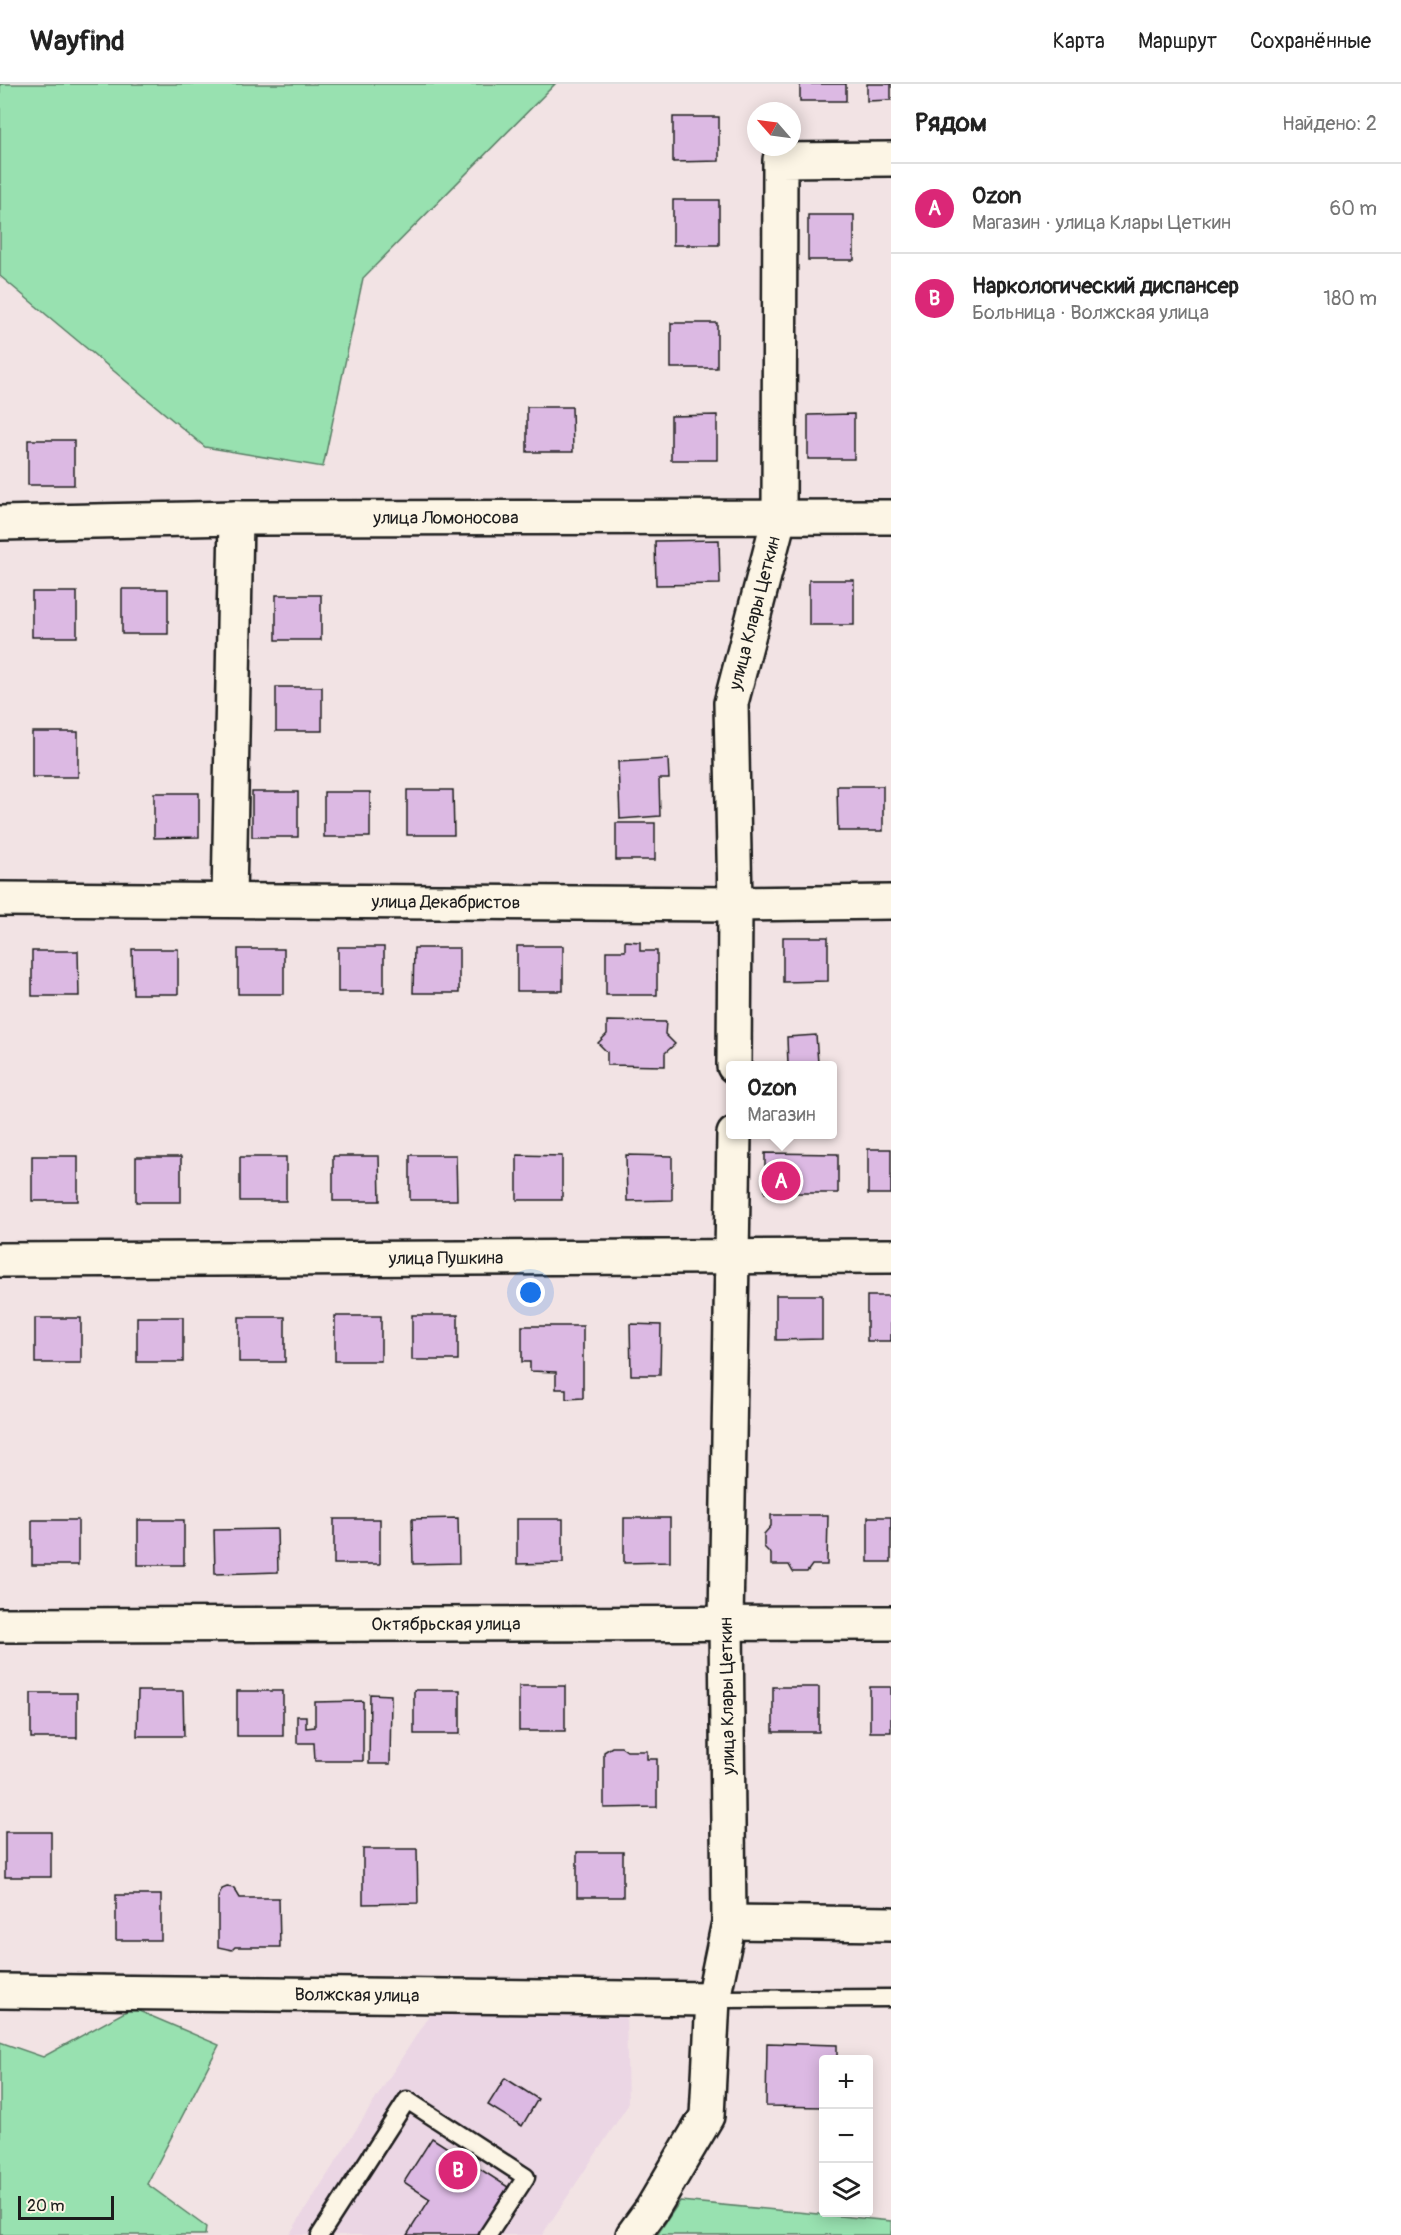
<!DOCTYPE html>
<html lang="ru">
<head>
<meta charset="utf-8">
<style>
	body { margin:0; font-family:Pangolin,sans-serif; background:#f2f2f2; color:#222 }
	.controls { position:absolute; right:18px; bottom:18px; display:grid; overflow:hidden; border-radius:6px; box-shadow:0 3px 15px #0003 }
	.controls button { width:54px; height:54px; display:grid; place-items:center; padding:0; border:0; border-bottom:2px solid #e0e0e0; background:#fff; color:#222; font:30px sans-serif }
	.compass { position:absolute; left:747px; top:18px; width:54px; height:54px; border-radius:50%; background:#fff; box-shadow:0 3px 15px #0003; rotate:298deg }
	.scale { position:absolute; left:18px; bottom:15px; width:96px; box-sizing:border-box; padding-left:6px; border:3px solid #1c1c1c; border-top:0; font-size:16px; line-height:21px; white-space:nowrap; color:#1c1c1c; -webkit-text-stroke:4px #fcf5e5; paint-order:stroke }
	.you { position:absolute; left:531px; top:1209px; width:21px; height:21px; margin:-15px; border:4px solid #fff; border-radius:50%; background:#1a73e8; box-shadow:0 0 0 9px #1a73e833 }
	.badge { display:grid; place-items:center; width:39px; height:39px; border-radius:50%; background:#db2777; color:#fff; font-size:20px; font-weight:700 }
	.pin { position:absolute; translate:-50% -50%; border:3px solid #fff; box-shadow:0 2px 6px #0006 }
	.popup { position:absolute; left:726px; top:977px; width:111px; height:78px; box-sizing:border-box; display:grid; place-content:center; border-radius:6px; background:#fff; filter:drop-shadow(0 2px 4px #0005); font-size:20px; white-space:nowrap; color:#767676 }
	.popup b { font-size:22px; color:#222 }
	.popup::after { content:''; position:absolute; left:50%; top:100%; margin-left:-12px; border:12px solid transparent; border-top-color:#fff }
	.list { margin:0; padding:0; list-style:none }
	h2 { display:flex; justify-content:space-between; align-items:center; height:78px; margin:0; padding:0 24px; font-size:26px }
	h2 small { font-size:20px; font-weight:400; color:#767676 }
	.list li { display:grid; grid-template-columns:39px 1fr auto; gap:18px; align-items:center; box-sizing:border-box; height:90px; padding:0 24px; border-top:2px solid #e0e0e0 }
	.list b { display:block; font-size:22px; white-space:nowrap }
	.list p { margin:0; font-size:20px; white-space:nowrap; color:#767676 }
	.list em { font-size:20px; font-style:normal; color:#767676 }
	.icon { flex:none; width:33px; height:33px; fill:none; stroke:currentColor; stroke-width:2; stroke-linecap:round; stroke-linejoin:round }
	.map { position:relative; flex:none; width:891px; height:2151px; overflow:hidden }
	header { display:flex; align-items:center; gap:36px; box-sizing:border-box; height:84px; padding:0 30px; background:#fff; border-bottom:2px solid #e0e0e0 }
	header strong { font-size:28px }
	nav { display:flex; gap:33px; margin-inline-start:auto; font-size:21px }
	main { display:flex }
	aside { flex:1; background:#fff }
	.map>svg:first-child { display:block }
	.built { fill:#ebd6e4 }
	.green { fill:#98e1b0; stroke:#5a7e66; stroke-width:1.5 }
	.building { fill:#dcb9e3; stroke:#1c1c1c; stroke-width:1.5 }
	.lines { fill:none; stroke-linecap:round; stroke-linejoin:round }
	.service-casing { stroke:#1c1c1c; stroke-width:21 }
	.minor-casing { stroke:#1c1c1c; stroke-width:38 }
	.service { stroke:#fcf5e5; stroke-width:16 }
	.minor { stroke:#fcf5e5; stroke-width:33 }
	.labels { text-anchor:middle; stroke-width:4.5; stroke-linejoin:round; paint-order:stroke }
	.street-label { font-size:18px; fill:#1c1c1c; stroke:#fcf5e5 }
</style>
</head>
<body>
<header>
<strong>Wayfind</strong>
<nav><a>Карта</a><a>Маршрут</a><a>Сохранённые</a></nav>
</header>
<main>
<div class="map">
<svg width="891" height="2151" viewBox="0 0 891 2151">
	<rect width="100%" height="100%" fill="#f2e3e4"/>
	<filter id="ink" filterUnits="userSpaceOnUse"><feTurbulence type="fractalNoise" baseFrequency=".0167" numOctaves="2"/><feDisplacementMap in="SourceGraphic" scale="12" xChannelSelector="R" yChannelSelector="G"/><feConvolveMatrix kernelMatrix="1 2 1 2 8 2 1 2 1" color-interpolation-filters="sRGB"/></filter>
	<g filter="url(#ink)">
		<polygon class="built" points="431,1928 626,1928 628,2021 542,2151 289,2151"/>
		<g class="green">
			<polygon points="0,0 555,0 363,194 323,383 205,363 0,192"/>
			<polygon points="132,1924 219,1961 147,2100 206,2143 205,2151 0,2151 0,1958 43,1973"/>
			<polygon points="680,2117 891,2137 891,2151 657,2151"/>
		</g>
		<g class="building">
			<rect x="800" y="0" width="46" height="17"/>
			<polygon points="867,0 891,0 891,16 867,17"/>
			<polygon points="673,33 719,33 719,77 673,78"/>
			<rect x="673" y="116" width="46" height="45"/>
			<rect x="808" y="131" width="46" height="45"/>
			<rect x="671" y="239" width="46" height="45"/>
			<polygon points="527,323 572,323 573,368 527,368"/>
			<polygon points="854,330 854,375 808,375 808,331"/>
			<polygon points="717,331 717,376 671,376 671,332"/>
			<rect x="28" y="356" width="46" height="45"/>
			<polygon points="719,456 720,500 656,501 655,457"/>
			<rect x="809" y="496" width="45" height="45"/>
			<rect x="122" y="505" width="46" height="45"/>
			<rect x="32" y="508" width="45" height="45"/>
			<rect x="276" y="511" width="45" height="45"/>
			<rect x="276" y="603" width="46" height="44"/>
			<rect x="32" y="648" width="46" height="45"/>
			<polygon points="668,675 669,695 659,695 660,732 620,735 618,678"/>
			<polygon points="837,702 883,702 883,747 838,747"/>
			<polygon points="407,706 453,706 454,751 407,751"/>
			<rect x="252" y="708" width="46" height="45"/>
			<rect x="324" y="708" width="46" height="45"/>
			<polygon points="154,709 199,709 199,753 154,754"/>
			<rect x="616" y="739" width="39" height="37"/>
			<polygon points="783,853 828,853 828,897 783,898"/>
			<polygon points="625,857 640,858 640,867 657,867 657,911 606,911 606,867 625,867"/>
			<rect x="517" y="862" width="46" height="45"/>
			<rect x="338" y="863" width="46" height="45"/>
			<polygon points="414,864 459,864 459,909 413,909"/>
			<polygon points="132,865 178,865 178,910 133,910"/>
			<rect x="238" y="865" width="46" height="45"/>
			<polygon points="32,867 78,867 79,912 32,912"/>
			<polygon points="607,937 666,938 665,950 675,960 665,969 665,982 607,981 607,968 598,959 607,950"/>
			<polygon points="816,951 818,979 788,981 787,953"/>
			<rect x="868" y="1065" width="23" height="45"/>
			<polygon points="765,1069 838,1070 838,1109 765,1109"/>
			<polygon points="410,1071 456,1071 457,1116 410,1116"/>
			<polygon points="517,1071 562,1072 562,1116 517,1116"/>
			<polygon points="626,1071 672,1072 672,1116 627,1117"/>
			<rect x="32" y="1072" width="46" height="45"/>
			<polygon points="333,1072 379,1072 380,1117 333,1117"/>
			<rect x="136" y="1073" width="45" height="45"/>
			<rect x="240" y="1073" width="46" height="44"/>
			<polygon points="776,1211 822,1211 822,1255 776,1256"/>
			<rect x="867" y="1212" width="24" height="45"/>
			<rect x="412" y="1231" width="46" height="45"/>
			<rect x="335" y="1232" width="46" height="45"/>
			<rect x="137" y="1233" width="46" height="45"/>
			<rect x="239" y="1233" width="46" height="45"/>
			<rect x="35" y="1234" width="46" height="45"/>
			<polygon points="630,1240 661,1241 660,1291 631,1291"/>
			<polygon points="522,1242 583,1242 583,1314 566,1315 566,1305 556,1305 556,1288 530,1287 530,1278 522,1278"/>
			<polygon points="771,1431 828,1431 827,1481 812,1481 807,1488 793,1488 789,1481 771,1481 771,1470 764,1463 764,1450 771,1442"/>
			<rect x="868" y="1433" width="23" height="45"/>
			<polygon points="458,1434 459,1479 413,1480 412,1435"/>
			<polygon points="624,1434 670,1434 670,1478 624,1479"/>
			<rect x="334" y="1435" width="46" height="45"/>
			<polygon points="517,1435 563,1435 563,1479 517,1480"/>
			<rect x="32" y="1436" width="46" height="45"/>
			<rect x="138" y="1436" width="46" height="45"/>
			<polygon points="277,1445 278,1488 215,1490 214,1446"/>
			<rect x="519" y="1602" width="46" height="45"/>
			<rect x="773" y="1603" width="46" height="45"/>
			<rect x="870" y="1603" width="21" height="45"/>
			<rect x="414" y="1606" width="46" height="44"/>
			<polygon points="138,1607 183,1607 184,1652 137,1652"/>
			<rect x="237" y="1607" width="46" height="45"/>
			<rect x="31" y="1609" width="46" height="45"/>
			<polygon points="370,1610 391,1611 390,1680 369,1680"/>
			<polygon points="363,1617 363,1677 315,1677 314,1659 297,1659 297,1632 306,1632 306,1644 315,1643 315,1618"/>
			<polygon points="612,1663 621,1663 627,1667 647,1667 647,1675 657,1675 657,1723 604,1724 604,1668"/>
			<rect x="5" y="1748" width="46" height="45"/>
			<polygon points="363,1765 417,1765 418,1819 363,1820"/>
			<rect x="577" y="1768" width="46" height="45"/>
			<polygon points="227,1803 234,1804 240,1814 279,1814 280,1863 235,1863 232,1866 218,1863 218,1814 222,1805"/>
			<rect x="116" y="1811" width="45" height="45"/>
			<polygon points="767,1959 837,1961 837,1976 824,1976 824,2023 766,2022"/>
			<polygon points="505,1994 538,2015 522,2042 488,2021"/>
			<polygon points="432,2054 508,2103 478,2151 407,2151 430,2115 404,2098"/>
		</g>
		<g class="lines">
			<defs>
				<g id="service">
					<polyline points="713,1915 891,1914"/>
					<polyline points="320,2151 407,2016 526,2093 488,2151"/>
				</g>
				<g id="minor">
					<path id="s1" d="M0,439L236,434L891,433"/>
					<path id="s2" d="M0,815L735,820L891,818"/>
					<polyline points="229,816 236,434"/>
					<path id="s3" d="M734,982L735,820L731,619L779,434L780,76L891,75"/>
					<path id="s4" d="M0,1176L891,1172"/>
					<path id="s5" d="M0,1541L891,1539"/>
					<polyline points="729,1838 891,1840"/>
					<path id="s6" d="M0,1907L713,1915"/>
					<polyline points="633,2151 652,2125 707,2032 713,1915 729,1838 726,1538 734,1050"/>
				</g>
			</defs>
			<use href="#service" class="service-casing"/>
			<use href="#minor" class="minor-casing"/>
			<use href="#service" class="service"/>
			<use href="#minor" class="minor"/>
		</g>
	</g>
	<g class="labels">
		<g class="street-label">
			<text dy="6" stroke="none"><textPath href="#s1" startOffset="446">улица Ломоносова</textPath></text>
			<text dy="6" stroke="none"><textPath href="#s3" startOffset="456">улица Клары Цеткин</textPath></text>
			<text dy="6" stroke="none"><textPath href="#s2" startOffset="446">улица Декабристов</textPath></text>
			<text dy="6" stroke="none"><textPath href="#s4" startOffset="446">улица Пушкина</textPath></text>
			<text dy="6" stroke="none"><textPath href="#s5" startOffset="446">Октябрьская улица</textPath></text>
			<text transform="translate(727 1612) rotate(-91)" y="6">улица Клары Цеткин</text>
			<text dy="6" stroke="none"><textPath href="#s6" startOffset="357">Волжская улица</textPath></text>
		</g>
	</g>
</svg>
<div class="controls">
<button>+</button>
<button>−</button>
<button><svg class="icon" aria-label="layers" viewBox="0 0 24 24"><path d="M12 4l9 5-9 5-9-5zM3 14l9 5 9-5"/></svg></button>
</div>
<svg class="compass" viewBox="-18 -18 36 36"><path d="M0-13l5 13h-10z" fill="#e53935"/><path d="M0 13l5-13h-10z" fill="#767676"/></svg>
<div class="scale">20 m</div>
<div class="you"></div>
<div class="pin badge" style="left:781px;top:1097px">A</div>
<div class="popup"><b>Ozon</b>Магазин</div>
<div class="pin badge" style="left:458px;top:2086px">B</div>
</div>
<aside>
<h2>Рядом<small>Найдено: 2</small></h2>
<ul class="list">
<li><span class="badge">A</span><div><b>Ozon</b><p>Магазин · улица Клары Цеткин</p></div><em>60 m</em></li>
<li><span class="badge">B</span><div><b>Наркологический диспансер</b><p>Больница · Волжская улица</p></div><em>180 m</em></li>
</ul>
</aside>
</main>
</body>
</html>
